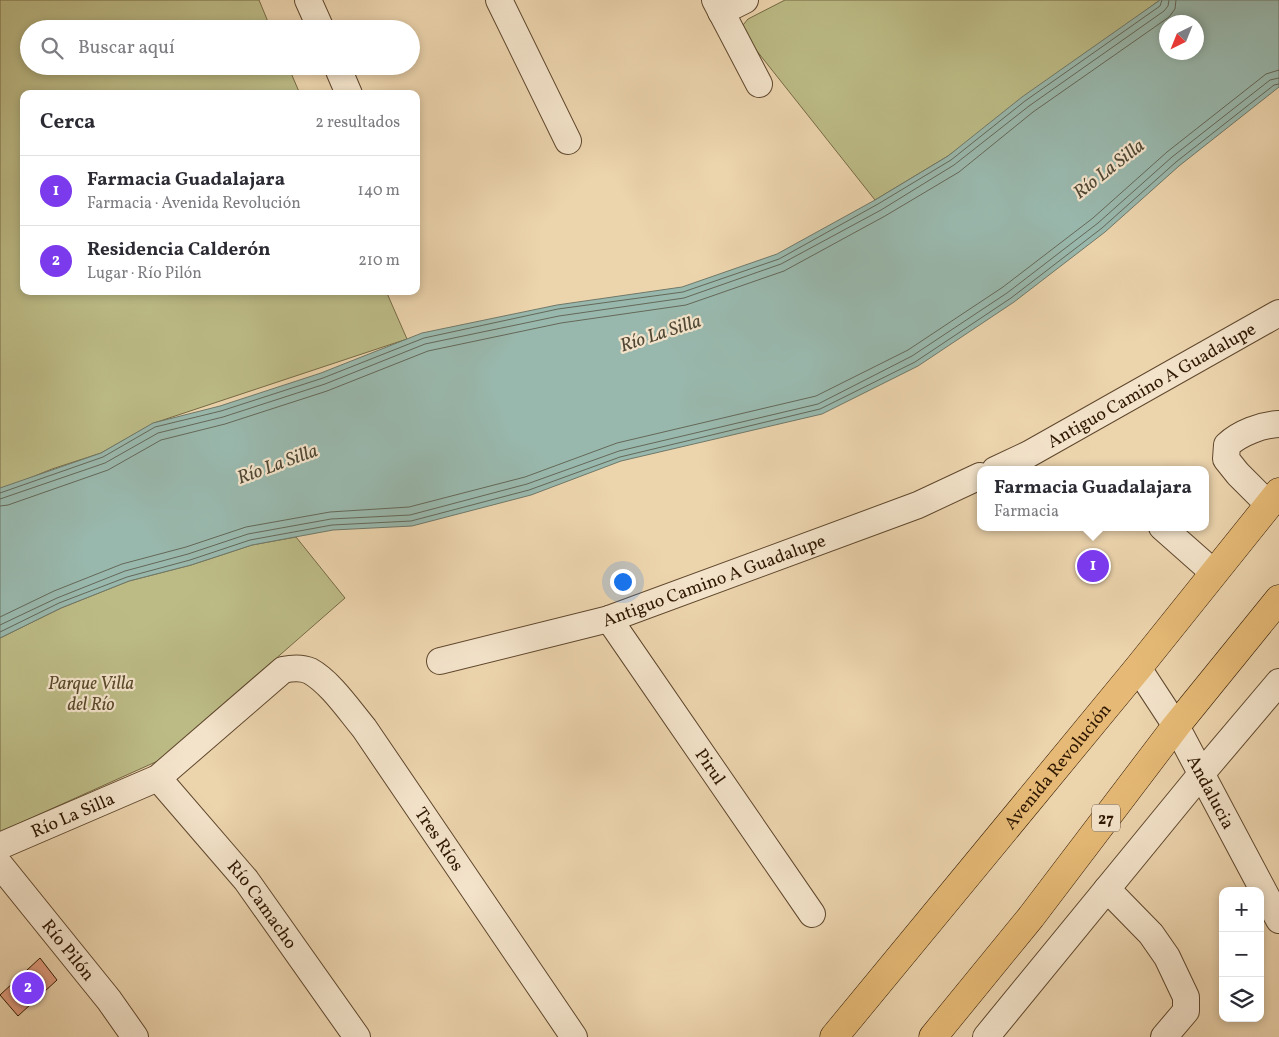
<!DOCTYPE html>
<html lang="es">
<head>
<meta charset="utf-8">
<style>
	body { margin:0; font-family:Vollkorn,serif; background:#f7f7f7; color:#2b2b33 }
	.controls { position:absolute; right:15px; bottom:15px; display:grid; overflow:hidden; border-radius:10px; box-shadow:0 2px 8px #0003 }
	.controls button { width:45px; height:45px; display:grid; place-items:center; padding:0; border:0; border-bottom:1px solid #e1e1e2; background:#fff; color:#2b2b33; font:25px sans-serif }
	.compass { position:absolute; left:1159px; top:15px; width:45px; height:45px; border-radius:50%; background:#fff; box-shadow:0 2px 8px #0003; rotate:223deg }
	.you { position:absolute; left:622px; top:581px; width:18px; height:18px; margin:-12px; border:4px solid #fff; border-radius:50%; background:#1a73e8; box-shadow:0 0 0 8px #1a73e833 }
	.badge { display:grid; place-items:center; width:32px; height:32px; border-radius:50%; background:#7c3aed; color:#fff; font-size:16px; font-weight:700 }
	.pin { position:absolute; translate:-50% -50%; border:2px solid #fff; box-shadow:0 1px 5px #0006 }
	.popup { position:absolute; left:977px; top:466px; width:232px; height:65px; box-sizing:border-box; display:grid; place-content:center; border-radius:10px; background:#fff; filter:drop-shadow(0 1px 4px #0005); font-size:16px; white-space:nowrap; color:#7c7c81 }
	.popup b { font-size:19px; color:#2b2b33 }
	.popup::after { content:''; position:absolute; left:50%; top:100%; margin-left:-10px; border:10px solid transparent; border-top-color:#fff }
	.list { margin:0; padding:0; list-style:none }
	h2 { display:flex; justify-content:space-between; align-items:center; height:65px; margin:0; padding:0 20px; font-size:21px }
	h2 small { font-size:16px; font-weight:400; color:#7c7c81 }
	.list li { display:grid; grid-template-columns:32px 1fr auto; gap:15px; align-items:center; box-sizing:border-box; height:70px; padding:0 20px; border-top:1px solid #e1e1e2 }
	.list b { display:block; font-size:19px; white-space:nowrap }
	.list p { margin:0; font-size:16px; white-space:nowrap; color:#7c7c81 }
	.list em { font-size:16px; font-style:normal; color:#7c7c81 }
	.icon { flex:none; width:28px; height:28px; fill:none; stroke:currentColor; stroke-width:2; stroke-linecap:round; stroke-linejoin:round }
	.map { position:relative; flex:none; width:1279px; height:1037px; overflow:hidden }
	.search { position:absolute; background:#fff; box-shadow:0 2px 8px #0003; left:20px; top:20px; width:400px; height:55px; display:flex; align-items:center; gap:12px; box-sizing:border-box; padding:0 18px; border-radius:28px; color:#7c7c81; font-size:19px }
	.panel { position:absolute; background:#fff; box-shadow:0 2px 8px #0003; left:20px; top:90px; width:400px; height:205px; border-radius:10px }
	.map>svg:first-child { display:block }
	.green { fill:#bcbb86; stroke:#766a44 }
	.water { fill:#99b8ad; stroke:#6f7869; fill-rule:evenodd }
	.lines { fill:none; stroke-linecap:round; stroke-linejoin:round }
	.shore { stroke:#646858; stroke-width:1 }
	.building { fill:#e19c7e; stroke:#301802 }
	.minor-casing { stroke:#5f472d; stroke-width:28 }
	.major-casing { stroke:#301802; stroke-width:29 }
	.minor { stroke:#f3e3ca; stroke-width:26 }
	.major { stroke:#e6ba76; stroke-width:28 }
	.labels { text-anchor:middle; stroke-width:4.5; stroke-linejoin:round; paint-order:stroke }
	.shield { fill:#f3e3ca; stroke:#6a553e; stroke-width:1 }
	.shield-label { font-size:16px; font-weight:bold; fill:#301802 }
	.street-label { font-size:18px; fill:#301802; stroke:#f3e3ca }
	.park-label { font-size:18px; font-style:italic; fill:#5a492a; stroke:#f3e3ca }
	.water-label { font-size:19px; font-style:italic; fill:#504835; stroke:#f3e3ca }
</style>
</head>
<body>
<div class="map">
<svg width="1279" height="1037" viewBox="0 0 1279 1037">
	<rect width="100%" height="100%" fill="#ecd4ad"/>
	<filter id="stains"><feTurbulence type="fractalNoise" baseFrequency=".004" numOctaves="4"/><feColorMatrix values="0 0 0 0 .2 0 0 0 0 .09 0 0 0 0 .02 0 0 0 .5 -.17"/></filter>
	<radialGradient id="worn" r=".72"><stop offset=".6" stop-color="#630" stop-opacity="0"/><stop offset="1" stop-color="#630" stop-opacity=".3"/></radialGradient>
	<g class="green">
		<polygon points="0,0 259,0 271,29 29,29 29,66 288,66 300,94 24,94 24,291 386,291 407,339 154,423 101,453 52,469 0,490"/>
		<polygon points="785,0 1160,0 948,156 875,200 745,36 743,25 748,19"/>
		<polygon points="296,537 345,598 160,760 0,832 0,638 61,608 129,581 191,565 252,545"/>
	</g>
	<path class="water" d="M1160,0H1279V87L1179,166L1105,232L1014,302L918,366L822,414L621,461L531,495L412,526L333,530L252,545L191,565L129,581L61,608L0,638V488L101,453L153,423L220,406L321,373L422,333L557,305L682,287L777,254L875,200L948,156L1022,97ZM1166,22H1196V52H1166Z"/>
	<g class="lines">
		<g class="shore">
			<polyline points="0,493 103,457 155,427 221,411 323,378 424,338 558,309 683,292 779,259 878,204 951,160 1025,101 1160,6 1162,0"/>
			<polyline points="0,499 105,463 158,433 223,417 325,384 425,344 559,316 684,298 781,264 881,210 954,165 1029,106 1164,11 1168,6 1169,0"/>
			<polyline points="0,506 8,505 108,470 161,440 225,424 327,391 428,351 561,323 686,305 784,271 885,216 959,172 1033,112 1169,17 1175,9 1176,0"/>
			<polyline points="0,617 54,591 122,564 186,547 246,527 330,512 409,507 525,477 617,443 816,396 908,350 1003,287 1093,218 1167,152 1266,74 1279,70"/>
			<polyline points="0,625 57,598 125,571 188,554 248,534 331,519 410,515 527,484 619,451 818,404 912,356 1007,293 1098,223 1172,157 1270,80 1279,78"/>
			<polyline points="0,632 59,603 127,577 190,560 250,540 332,525 411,521 529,490 620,457 820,409 915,362 1011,298 1102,228 1176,162 1274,85 1279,84"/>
		</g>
	</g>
	<polygon class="building" points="40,958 57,980 18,1016 0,995"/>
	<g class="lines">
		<defs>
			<g id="minor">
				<polyline points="308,0 321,29"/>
				<polyline points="499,0 568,141"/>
				<polyline points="715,0 759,84"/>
				<polyline points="721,12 745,0"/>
				<polyline points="337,66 349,94"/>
				<path id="s1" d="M995,470L1029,454L1279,313"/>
				<path d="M1269,505L1238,474L1226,459L1227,445C1240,433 1261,425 1279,424"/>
				<polyline points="1162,527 1214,573"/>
				<path id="s2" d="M609,619L812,914"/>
				<path id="s3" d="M440,661L609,619L918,505L980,476"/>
				<path id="s4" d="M1138,668L1176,726L1279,920"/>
				<path id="s5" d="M158,778L246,880L357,1037"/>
				<path id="s6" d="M0,846L158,778L283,670C292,668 301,667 310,671C330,682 349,710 364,728L574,1037"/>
				<path id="s7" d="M0,865L109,1000L135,1037"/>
				<polyline points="1107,889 1151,934 1167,957 1186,997 1186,1011 1164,1037"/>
				<polyline points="986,1037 1202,773 1279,682"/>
			</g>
			<g id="major">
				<path id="s8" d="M834,1037L1138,668L1279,492"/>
				<polyline points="933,1037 1031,917 1176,726 1279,599"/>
			</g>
		</defs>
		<use href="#minor" class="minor-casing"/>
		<use href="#major" class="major-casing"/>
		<use href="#minor" class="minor"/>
		<use href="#major" class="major"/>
	</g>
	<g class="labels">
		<rect class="shield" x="1092" y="804.5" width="28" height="27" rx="4"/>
		<g class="shield-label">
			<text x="1106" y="824">27</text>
		</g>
		<g class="street-label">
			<text dy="6" stroke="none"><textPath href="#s1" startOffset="178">Antiguo Camino A Guadalupe</textPath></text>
			<text dy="6" stroke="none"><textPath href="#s3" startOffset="286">Antiguo Camino A Guadalupe</textPath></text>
			<text dy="6" stroke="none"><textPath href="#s8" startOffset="351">Avenida Revolución</textPath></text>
			<text dy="6" stroke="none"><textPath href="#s2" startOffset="179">Pirul</textPath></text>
			<text dy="6" stroke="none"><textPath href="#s4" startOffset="144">Andalucia</textPath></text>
			<text dy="6" stroke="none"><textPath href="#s6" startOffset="79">Río La Silla</textPath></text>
			<text dy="6" stroke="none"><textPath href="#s6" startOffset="578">Tres Ríos</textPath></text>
			<text dy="6" stroke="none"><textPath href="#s5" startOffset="164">Río Camacho</textPath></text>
			<text dy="6" stroke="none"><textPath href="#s7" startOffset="109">Río Pilón</textPath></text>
		</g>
		<g class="park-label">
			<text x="91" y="689">Parque Villa<tspan x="91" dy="21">del Río</tspan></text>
		</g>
		<g class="water-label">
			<text transform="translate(1108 168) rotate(-38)" y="7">Río La Silla</text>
			<text transform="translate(660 332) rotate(-18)" y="7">Río La Silla</text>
			<text transform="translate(277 463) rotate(-20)" y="7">Río La Silla</text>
		</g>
	</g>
	<rect width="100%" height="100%" filter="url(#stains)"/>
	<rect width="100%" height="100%" fill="url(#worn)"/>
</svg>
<div class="controls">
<button>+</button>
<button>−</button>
<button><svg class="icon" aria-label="layers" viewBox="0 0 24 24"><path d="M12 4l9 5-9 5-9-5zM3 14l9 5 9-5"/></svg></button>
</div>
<svg class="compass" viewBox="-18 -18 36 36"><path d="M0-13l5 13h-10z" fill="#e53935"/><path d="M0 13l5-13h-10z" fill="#7c7c81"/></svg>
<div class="you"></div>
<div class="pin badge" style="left:1093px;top:566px">1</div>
<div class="popup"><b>Farmacia Guadalajara</b>Farmacia</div>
<div class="pin badge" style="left:28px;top:988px">2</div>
<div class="search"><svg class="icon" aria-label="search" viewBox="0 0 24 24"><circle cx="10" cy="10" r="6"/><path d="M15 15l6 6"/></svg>Buscar aquí</div>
<section class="panel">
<h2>Cerca<small>2 resultados</small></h2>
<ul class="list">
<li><span class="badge">1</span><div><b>Farmacia Guadalajara</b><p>Farmacia · Avenida Revolución</p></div><em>140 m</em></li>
<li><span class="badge">2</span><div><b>Residencia Calderón</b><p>Lugar · Río Pilón</p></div><em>210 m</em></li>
</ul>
</section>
</div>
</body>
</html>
